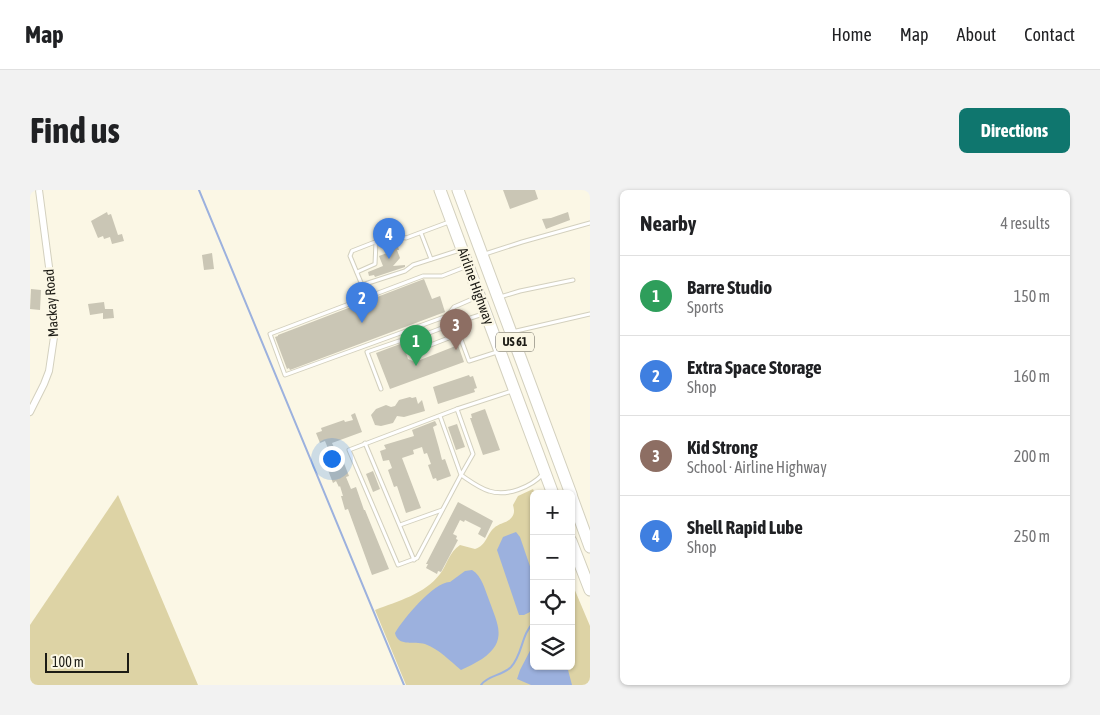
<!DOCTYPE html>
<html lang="en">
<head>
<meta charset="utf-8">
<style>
	body { margin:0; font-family:"Asap Condensed",sans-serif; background:#f2f2f2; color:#202124 }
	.controls { position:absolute; right:15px; bottom:15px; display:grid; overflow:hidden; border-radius:8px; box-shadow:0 1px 4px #0004 }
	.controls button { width:45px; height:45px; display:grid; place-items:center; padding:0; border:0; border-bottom:1px solid #e0e0e0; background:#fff; color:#202124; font:25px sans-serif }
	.scale { position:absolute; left:15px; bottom:12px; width:84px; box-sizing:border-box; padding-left:5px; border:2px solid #1c1b15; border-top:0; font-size:14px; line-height:18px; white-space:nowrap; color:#1c1b15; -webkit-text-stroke:4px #fbf7e5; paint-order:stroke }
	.you { position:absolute; left:301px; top:268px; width:18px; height:18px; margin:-12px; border:4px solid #fff; border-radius:50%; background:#1a73e8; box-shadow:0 0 0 8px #1a73e833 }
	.badge { display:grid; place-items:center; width:32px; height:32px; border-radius:50%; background:#0f766e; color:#fff; font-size:16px; font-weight:700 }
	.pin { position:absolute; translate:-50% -41px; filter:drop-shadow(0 1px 2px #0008) }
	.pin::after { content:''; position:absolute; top:26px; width:18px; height:15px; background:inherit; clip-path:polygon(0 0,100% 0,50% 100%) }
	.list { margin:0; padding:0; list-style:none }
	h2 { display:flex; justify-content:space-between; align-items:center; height:65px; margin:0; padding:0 20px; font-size:21px }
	h2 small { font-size:16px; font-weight:400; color:#757577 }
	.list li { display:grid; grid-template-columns:32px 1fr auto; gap:15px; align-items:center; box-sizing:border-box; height:80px; padding:0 20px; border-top:1px solid #e0e0e0 }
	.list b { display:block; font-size:19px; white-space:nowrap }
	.list p { margin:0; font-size:16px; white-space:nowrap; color:#757577 }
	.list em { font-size:16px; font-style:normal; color:#757577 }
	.icon { flex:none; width:28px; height:28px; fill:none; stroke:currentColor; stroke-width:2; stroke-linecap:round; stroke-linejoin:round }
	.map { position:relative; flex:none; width:560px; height:495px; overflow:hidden; border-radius:8px }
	header { display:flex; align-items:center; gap:30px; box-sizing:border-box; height:70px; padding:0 25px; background:#fff; border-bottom:1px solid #e0e0e0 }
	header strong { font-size:24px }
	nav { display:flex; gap:28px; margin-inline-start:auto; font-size:18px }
	.intro { display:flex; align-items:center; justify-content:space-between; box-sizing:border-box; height:120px; padding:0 30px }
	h1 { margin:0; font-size:35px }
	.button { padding:12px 22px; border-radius:8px; background:#0f766e; color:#fff; font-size:18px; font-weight:700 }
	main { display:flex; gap:30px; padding:0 30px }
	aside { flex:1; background:#fff; border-radius:8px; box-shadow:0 1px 4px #0004 }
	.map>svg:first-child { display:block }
	.green { fill:#ddd3a5 }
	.water { fill:#9cb1de }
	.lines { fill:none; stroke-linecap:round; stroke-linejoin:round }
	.stream { stroke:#9cb1de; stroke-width:2 }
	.building { fill:#cac6b5 }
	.service-casing { stroke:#d3d0be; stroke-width:5 }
	.minor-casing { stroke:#d3d0be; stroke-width:8 }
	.trunk-casing { stroke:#d3d0be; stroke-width:13 }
	.service { stroke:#fff; stroke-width:3 }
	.minor { stroke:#fff; stroke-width:6 }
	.trunk { stroke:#fff; stroke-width:11 }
	.labels { text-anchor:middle; stroke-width:5; stroke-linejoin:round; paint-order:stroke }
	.shield { fill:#fbf7e5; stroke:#5f5d53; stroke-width:1 }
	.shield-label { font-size:12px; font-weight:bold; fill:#1c1b15 }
	.street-label { font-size:14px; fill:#1c1b15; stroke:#fbf7e5 }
</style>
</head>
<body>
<header>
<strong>Map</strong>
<nav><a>Home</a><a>Map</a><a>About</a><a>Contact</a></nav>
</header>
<div class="intro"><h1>Find us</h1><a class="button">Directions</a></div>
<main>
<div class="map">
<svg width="560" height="495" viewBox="0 0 560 495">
	<rect width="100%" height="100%" fill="#fbf7e5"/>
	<g class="green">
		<path d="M503,299L505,304L504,476H541V391L560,436V495H376L345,420C368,411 395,404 410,384C417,375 419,362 430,355L445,359C457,355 456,345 464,338C469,333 478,333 482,327C485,323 484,319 483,315L488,306Z"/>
		<polygon points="88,305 168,495 0,495 0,435"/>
	</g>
	<g class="water">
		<polygon points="486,342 490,347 504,388 504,420 494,425 489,425 467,360 473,347"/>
		<path d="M442,380C452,386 455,400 459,410C468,435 478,451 452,469C445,473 438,477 431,480C420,471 409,459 395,454C384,451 368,457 365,443C373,429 405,391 420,392L435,381Z"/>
		<polygon points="504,453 504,476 537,476 542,495 501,495 487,489 490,480"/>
	</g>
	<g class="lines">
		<g class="stream">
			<polyline points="169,0 374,495"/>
			<path d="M451,495C458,485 472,486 481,477C493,464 491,444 504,432"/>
		</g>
	</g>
	<g class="building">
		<polygon points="473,0 505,0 508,9 480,19"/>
		<polygon points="77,22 78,25 81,24 88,45 92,44 94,51 82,54 80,47 74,49 73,46 68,48 61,31"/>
		<polygon points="538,22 540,30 516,39 512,29 521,28"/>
		<polygon points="366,49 369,60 367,60 370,68 363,76 375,75 375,77 345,87 344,85 339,86 338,82 353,76 349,66 357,63 354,54"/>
		<polygon points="182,63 184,79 174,80 172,65"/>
		<polygon points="394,89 402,109 410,106 415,122 260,180 259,178 257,179 245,147 248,146 248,145"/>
		<polygon points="1,99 11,100 10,120 0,119"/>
		<polygon points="74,112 75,119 83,119 84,128 73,129 73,123 60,125 58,114"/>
		<polygon points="370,154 373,154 378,169 385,172 428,155 434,172 360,199 346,163"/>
		<polygon points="439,185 440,187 443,186 447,198 444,199 445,202 408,214 403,197"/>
		<polygon points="380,207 382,208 386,207 388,214 392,210 395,221 374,227 367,226 363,233 351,236 345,235 341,225 346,219 356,215 361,217 365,216 369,210"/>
		<polygon points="455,219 470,260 453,265 440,228 442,228 441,224"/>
		<polygon points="325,223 332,242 302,253 307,264 310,263 319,286 316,287 321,299 326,297 334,320 335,320 359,379 342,385 318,319 315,320 311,306 313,306 310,296 309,297 306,291 303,293 294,270 297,269 295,263 299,261 295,251 290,253 286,243 292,241 291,238 314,230 315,232 323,230 321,225"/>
		<polygon points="405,231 407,235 403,237 409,258 412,270 415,269 421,286 407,291 406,288 403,289 398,275 401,274 397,263 394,264 392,257 383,260 384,264 372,268 391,318 376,323 367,296 364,297 358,280 362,278 359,270 353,271 350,261 356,259 354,255 384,246 382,240"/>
		<polygon points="427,234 435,257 426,260 418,237"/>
		<polygon points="343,281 350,299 343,302 336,284"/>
		<polygon points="428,312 463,331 455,348 448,344 451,338 435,330 434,332 430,330 423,344 427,346 426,349 428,350 411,382 408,381 407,384 396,378 398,374 396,374"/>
	</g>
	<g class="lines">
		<defs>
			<g id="service">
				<polyline points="419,32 376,48 363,45 322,61 320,66 332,95 375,81 383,75 430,60"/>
				<polyline points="391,43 401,69"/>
				<polyline points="455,64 492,52 560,33"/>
				<polyline points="435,77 412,86 393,86 240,144 255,185 417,126 424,117 447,107"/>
				<polyline points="327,82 345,74 346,52"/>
				<polyline points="470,107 490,101 543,90"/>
				<polyline points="453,124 425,133 439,171 467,162"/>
				<polyline points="482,142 560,124"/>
				<polyline points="385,161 429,144"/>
				<polyline points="351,199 337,162 369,151 378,151 425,133"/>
				<polyline points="427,219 482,201"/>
				<path d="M410,226L431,285L387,368L368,375L319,260L427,219L443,264L431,285C440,291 449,298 459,301C477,307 501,297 513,284"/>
				<polyline points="335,253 384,370"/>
				<polyline points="370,335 412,320"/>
			</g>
			<polyline id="minor" points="0,222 14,194 19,181 24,147 22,100 9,0"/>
			<g id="trunk">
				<polyline points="410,0 523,304"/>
				<polyline points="428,0 541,304"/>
				<polyline points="541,305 560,357"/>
				<polyline points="541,351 560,400"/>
			</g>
		</defs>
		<use href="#service" class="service-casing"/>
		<use href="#minor" class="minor-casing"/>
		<use href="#trunk" class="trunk-casing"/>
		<use href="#service" class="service"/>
		<use href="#minor" class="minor"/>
		<use href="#trunk" class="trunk"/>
	</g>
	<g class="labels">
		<rect class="shield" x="466" y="142.5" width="38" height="19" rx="4"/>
		<g class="shield-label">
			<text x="485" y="156">US 61</text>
		</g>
		<g class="street-label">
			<text transform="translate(446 96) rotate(70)" y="5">Airline Highway</text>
			<text transform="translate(21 113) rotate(-94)" y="5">Mackay Road</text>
		</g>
	</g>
</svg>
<div class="controls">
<button>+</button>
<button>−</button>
<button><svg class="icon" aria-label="locate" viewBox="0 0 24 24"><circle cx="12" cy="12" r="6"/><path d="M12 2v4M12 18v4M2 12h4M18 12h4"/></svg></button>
<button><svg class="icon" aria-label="layers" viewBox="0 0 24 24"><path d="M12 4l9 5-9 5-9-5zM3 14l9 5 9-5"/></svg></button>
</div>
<div class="scale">100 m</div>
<div class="you"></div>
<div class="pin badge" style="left:386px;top:176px;background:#2e9e5b">1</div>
<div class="pin badge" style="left:332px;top:133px;background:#3f7fe0">2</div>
<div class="pin badge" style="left:426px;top:160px;background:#8d6e63">3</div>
<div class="pin badge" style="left:359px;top:69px;background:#3f7fe0">4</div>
</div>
<aside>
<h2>Nearby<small>4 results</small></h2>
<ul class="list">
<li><span class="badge" style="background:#2e9e5b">1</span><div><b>Barre Studio</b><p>Sports</p></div><em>150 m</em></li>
<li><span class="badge" style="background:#3f7fe0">2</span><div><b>Extra Space Storage</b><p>Shop</p></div><em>160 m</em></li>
<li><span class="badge" style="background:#8d6e63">3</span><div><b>Kid Strong</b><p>School · Airline Highway</p></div><em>200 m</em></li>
<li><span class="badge" style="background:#3f7fe0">4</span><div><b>Shell Rapid Lube</b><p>Shop</p></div><em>250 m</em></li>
</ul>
</aside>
</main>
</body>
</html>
